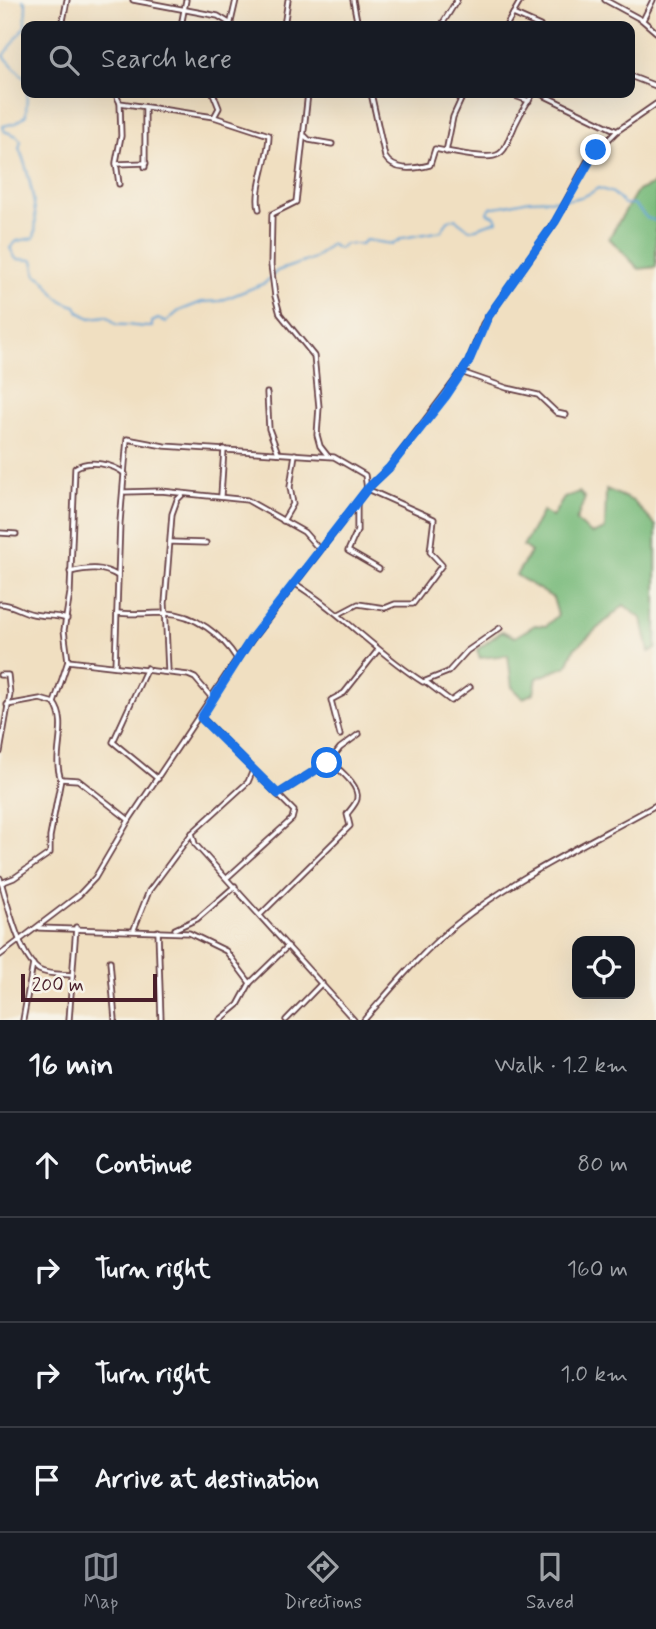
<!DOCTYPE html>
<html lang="en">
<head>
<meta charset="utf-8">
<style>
	body { margin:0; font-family:Mynerve,sans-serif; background:#20242c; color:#f1f3f6 }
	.controls { position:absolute; right:21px; bottom:21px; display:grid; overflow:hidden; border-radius:14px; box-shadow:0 7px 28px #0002 }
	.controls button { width:63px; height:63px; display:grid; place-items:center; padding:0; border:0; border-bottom:2px solid #363941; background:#171b24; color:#f1f3f6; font:35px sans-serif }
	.scale { position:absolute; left:21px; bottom:18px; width:136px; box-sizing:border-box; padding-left:7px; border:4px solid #4a1f2b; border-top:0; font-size:19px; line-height:24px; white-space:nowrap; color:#4a1f2b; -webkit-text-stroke:5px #f7f3e8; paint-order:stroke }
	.stop { position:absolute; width:21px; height:21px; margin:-16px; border:5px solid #1a73e8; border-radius:50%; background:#fff }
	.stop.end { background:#1a73e8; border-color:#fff; box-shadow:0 2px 7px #0008 }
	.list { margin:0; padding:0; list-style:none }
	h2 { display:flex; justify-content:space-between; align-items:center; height:91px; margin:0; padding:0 28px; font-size:30px }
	h2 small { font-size:23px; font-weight:400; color:#9ea1a6 }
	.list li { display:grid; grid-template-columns:46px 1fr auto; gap:21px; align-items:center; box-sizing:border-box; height:105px; padding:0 28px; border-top:2px solid #363941 }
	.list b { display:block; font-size:26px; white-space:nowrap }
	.list em { font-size:23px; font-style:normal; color:#9ea1a6 }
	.icon { flex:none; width:38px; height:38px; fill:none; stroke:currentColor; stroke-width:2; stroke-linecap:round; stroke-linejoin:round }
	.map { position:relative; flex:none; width:656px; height:1020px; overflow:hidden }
	.search { position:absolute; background:#171b24; box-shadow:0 7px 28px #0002; left:21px; right:21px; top:21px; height:77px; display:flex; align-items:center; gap:18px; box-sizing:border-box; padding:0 24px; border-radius:14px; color:#9ea1a6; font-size:26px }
	.sheet { height:511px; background:#171b24 }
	nav { display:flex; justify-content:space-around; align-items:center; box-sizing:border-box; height:98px; border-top:2px solid #363941; background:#171b24; font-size:19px; color:#9ea1a6 }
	nav a { display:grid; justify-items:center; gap:4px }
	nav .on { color:#8c9099 }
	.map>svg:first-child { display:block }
	.forest { fill:#7bbc7e; stroke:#626e54; stroke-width:2 }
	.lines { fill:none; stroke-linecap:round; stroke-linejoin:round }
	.stream { stroke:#61a2d4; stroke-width:2 }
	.street-casing { stroke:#633c42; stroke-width:7 }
	.street { stroke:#fff; stroke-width:3.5 }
	.route { stroke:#1a73e8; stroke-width:9 }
</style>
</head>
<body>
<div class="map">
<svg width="656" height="1020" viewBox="0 0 656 1020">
	<rect width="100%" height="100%" fill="#f7f3e8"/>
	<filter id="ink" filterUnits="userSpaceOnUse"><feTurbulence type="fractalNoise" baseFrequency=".0143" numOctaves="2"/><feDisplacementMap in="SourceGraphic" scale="14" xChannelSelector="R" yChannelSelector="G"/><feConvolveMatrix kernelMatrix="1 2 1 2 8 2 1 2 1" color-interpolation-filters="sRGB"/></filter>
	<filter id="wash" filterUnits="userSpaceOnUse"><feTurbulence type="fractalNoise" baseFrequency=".00686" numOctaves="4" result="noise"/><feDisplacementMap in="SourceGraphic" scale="28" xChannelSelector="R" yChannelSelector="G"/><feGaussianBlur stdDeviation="1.57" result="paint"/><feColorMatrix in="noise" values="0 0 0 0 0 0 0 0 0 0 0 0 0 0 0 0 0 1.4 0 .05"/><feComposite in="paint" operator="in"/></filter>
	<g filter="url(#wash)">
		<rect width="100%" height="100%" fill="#f0dfc1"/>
		<g class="forest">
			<polygon points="656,183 656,267 639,269 609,238 637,191"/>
			<polygon points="606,489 633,501 656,526 656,649 649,652 642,619 624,605 574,649 567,666 537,678 534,693 523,698 512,687 508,655 480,658 477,650 502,631 515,637 535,625 546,626 558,615 553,598 516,575 531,552 523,546 543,511 552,517 564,498 579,492 585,498 576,521 592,534 605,529"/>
		</g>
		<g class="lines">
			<g class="stream">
				<polyline points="23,0 26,4 25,26 4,56 26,80"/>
				<path d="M27,93L26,115L16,123L3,126L4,131L17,136L21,141L19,148C28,169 40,217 34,238L17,241L10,248L16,259L33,260L36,275C53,281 47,299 76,306L79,312L90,318L107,316L117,325C130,324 140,328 152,327V322L158,319L166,322L179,311L202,302L220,301L265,283L277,271L315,258L331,244L338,249L345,244H361L366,240L392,244L403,238L441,231L449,220L455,219L470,230L497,221L495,216L487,213L491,207C505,207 516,202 530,200C554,198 577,205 598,188L613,193L624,204H634L647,218L656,221"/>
			</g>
		</g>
	</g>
	<g filter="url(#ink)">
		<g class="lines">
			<defs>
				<g id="street">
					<polyline points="133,0 218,16 231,24"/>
					<polyline points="353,0 358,26"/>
					<polyline points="605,0 642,20 656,32"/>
					<polyline points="513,14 540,26"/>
					<polyline points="643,20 653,0"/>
					<polyline points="62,26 67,0"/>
					<polyline points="181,26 186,0"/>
					<polyline points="230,26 236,0"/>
					<polyline points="284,26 288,0"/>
					<polyline points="441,26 457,0"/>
					<polyline points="506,26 521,0"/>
					<polyline points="630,76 656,86"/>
					<polyline points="115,93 120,103 214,117 219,108 213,93"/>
					<polyline points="308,93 296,202 272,214 271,265 275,296 280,314 314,356 319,407 317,435 320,446 327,455"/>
					<path d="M371,93L385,157C394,172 414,169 430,165L435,149C529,168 489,153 534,93"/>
					<polyline points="507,93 529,101"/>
					<polyline points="539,93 617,131"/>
					<path d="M214,117L269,135C269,159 254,189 259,209"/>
					<polyline points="305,136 309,140 332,144"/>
					<polyline points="446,152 453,117 464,93"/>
					<polyline points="116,164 146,163"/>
					<polyline points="145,167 145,107"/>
					<polyline points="119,184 116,162 121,136 120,103"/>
					<polyline points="461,372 507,388 538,395 557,413 566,415"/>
					<polyline points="267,393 269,429 278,453"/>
					<polyline points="125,492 161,491 247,500 304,532 319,549"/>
					<polyline points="221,495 224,449"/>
					<polyline points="357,505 357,531 348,551 379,569"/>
					<polyline points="283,521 293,504 290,487 295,454"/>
					<polyline points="0,533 16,534"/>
					<polyline points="171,542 206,543"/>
					<path d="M70,572C88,568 102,566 118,576"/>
					<path d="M294,583C341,612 377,653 423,682L448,672L467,651L500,628"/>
					<path d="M0,604C13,604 21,612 33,614C45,617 54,614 67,619"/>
					<path d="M117,613C134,615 149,613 166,613C195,614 222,635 237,659"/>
					<polyline points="68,661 188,675 195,678 212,698"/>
					<polyline points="115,666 120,522 127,439 164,446 334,457 365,475 367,489 434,519 430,552 442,565 413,604 395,604 385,608 358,604 339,614"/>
					<polyline points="147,668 113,742 158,779"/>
					<polyline points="168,671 165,603 172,514 177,500 183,494"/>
					<polyline points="0,675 8,675 10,694 0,752"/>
					<polyline points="426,682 451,701 470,687"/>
					<path d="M54,703L68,661L64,630L70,593L75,468C89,459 113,464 125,474"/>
					<path d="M7,705L40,699L54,703C70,724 51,755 61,779L78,780L129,820"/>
					<polyline points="201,717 294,811 292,819 228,877"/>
					<polyline points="340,735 331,700 344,693 378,650"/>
					<polyline points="278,794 330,761 340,748 359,734"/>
					<polyline points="192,833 195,844 354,1020"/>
					<path d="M0,878C6,899 20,958 39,970C48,975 62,974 72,975"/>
					<polyline points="1,883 14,878 50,853 50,837 61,779"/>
					<path d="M260,915L350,826L347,814C350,810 356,804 357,799C360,785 338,769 330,761"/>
					<polyline points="39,928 189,933 226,951 250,983 288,946"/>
					<polyline points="134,929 149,891 192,833 248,782 253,770"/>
					<polyline points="175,929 197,919 235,886"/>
					<polyline points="158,931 161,1020"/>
					<polyline points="0,955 79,895 95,878 129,820 237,659 367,489 389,468 468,363 483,324 555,222 588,160 617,131 656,104"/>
					<polyline points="110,961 115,1020"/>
					<polyline points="23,1020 33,964"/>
					<polyline points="69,1020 76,927"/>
					<polyline points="220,1020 238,1005 250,983"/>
					<polyline points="286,1020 322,983"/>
					<path d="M364,1020C393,987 422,951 458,923C517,876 590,842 656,805"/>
				</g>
			</defs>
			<use href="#street" class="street-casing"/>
			<use href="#street" class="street"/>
		</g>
	</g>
	<g class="lines" filter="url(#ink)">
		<polyline class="route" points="327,763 278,794 201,718 251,639 367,489 389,468 446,396 468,363 488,317 555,222 596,150"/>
	</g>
</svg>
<div class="controls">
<button><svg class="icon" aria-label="locate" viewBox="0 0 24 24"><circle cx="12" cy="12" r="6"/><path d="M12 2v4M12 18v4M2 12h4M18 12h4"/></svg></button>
</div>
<div class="scale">200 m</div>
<div class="stop" style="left:327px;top:763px"></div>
<div class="stop end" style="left:596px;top:150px"></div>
<div class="search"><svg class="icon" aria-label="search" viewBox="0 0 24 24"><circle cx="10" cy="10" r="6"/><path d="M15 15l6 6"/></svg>Search here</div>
</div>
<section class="sheet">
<h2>16 min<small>Walk · 1.2 km</small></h2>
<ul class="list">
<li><svg class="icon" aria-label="ahead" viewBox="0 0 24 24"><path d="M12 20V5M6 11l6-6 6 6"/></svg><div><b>Continue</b></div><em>80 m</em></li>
<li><svg class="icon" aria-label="right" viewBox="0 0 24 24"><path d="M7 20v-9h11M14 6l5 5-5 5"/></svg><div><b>Turn right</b></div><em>160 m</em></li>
<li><svg class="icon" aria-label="right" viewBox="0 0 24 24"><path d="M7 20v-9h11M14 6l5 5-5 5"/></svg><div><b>Turn right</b></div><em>1.0 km</em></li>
<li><svg class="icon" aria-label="arrive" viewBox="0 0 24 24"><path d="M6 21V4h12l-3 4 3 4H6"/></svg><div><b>Arrive at destination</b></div></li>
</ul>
</section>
<nav>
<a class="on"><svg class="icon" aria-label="map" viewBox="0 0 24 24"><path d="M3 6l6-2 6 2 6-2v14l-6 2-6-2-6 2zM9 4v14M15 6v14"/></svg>Map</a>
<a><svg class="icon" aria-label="directions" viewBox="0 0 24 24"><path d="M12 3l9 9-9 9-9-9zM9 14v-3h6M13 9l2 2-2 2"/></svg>Directions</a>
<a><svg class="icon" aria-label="saved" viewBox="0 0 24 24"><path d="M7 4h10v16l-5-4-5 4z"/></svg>Saved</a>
</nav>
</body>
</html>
